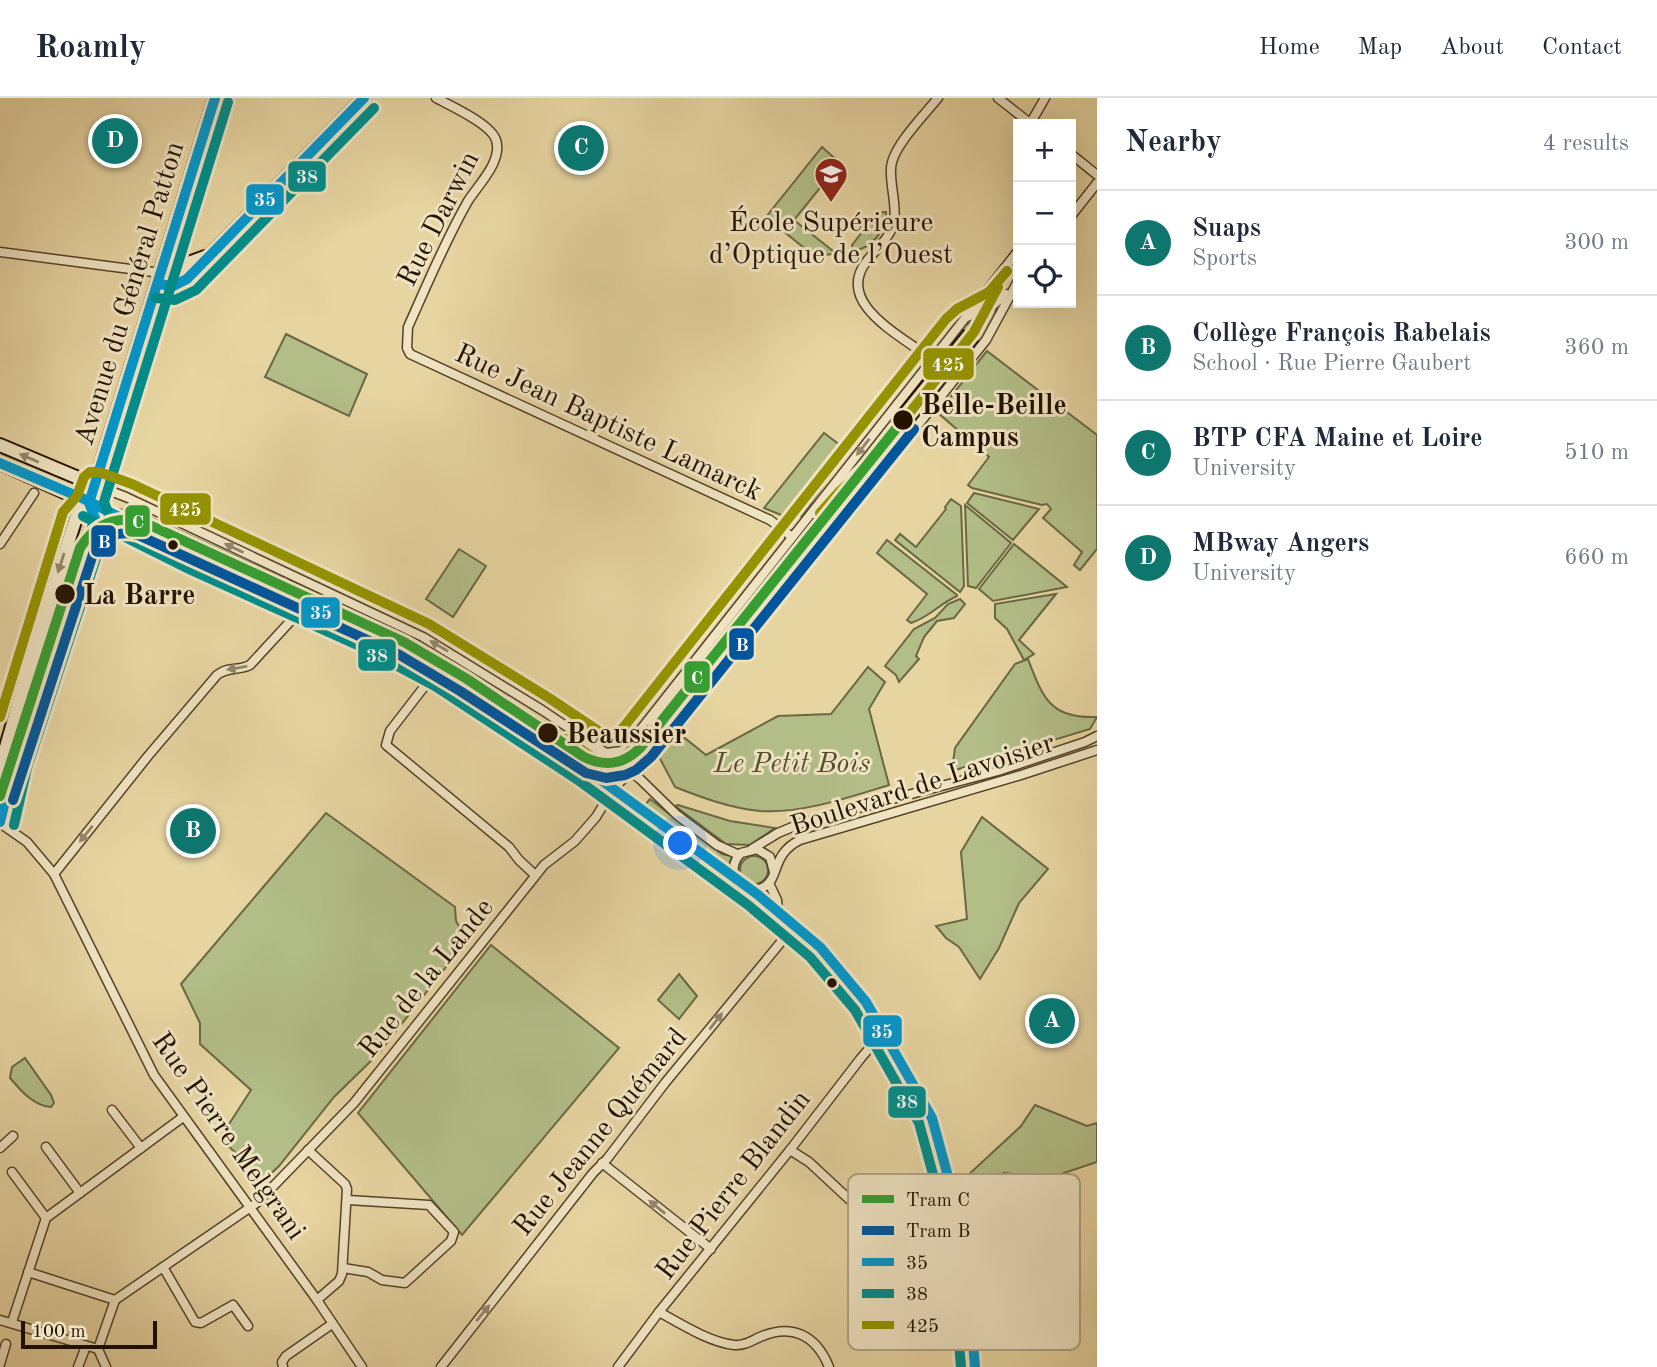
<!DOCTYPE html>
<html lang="en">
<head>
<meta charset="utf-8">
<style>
	body { margin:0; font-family:"Old Standard TT",serif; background:#f2f2f3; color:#1f2937 }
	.controls { position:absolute; right:21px; top:21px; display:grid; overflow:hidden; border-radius:0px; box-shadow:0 7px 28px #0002 }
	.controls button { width:63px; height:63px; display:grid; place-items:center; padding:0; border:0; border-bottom:2px solid #e0e1e3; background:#fff; color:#1f2937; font:35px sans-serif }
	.scale { position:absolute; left:21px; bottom:18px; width:136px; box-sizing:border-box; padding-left:7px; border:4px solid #231200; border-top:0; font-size:19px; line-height:24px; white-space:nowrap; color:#231200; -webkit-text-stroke:5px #efe3c2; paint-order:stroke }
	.you { position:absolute; left:681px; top:746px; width:24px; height:24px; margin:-18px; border:5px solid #fff; border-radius:50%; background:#1a73e8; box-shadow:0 0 0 10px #1a73e833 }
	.badge { display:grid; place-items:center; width:46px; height:46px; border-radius:50%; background:#0f766e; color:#fff; font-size:23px; font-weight:700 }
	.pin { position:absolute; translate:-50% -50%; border:4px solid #fff; box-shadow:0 2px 7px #0006 }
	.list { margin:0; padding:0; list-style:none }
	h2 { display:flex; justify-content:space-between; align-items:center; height:91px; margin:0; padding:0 28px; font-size:30px }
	h2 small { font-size:23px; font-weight:400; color:#747a83 }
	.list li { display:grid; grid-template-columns:46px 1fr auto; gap:21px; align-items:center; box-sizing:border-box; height:105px; padding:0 28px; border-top:2px solid #e0e1e3 }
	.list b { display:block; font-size:26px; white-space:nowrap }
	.list p { margin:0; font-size:23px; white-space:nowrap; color:#747a83 }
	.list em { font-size:23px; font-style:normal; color:#747a83 }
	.icon { flex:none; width:38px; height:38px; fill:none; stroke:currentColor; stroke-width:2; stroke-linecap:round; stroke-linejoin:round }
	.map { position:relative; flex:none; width:1097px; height:1269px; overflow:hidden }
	header { display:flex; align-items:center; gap:42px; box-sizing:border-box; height:98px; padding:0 35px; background:#fff; border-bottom:2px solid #e0e1e3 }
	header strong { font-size:33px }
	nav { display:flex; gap:38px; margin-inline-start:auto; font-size:24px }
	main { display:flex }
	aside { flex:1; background:#fff }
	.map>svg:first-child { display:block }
	.green { fill:#b2bd87; stroke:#6a6844; stroke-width:2 }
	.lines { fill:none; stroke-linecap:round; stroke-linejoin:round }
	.street-casing { stroke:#544228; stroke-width:11 }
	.secondary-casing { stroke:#231200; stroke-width:16 }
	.street { stroke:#efe3c2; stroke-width:8 }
	.secondary { stroke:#efe3c2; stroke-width:12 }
	.tram { stroke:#231200; stroke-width:2 }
	.bus-1-casing { stroke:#efe3c2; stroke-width:16 }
	.bus-2-casing { stroke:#efe3c2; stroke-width:16 }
	.bus-3-casing { stroke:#efe3c2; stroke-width:16 }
	.bus-1 { stroke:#0497cb; stroke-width:10 }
	.bus-2 { stroke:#008e8c; stroke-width:10 }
	.bus-3 { stroke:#959300; stroke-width:10 }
	.tram-1-casing { stroke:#efe3c2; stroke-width:16 }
	.tram-2-casing { stroke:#efe3c2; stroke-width:16 }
	.tram-1 { stroke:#379e32; stroke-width:10 }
	.tram-2 { stroke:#00569d; stroke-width:10 }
	.oneway { fill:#93856b }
	.stop-dot { fill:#231200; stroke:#efe3c2; stroke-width:2.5 }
	.labels { text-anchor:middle; stroke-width:6; stroke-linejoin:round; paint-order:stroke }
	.street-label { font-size:28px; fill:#231200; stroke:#efe3c2 }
	.poi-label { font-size:28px; fill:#231200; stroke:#efe3c2 }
	.stop-label { font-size:28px; font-weight:bold; fill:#231200; stroke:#efe3c2; text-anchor:start }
	.park-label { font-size:28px; font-style:italic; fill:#554e2f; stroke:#efe3c2 }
	.key { fill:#efe3c2; stroke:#b2a488; stroke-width:2 }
	.key-label { font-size:19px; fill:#231200 }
	.line-badge { stroke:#efe3c2; stroke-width:2.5 }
	.badge-label { font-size:19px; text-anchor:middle; font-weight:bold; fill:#fff }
</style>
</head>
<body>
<header>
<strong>Roamly</strong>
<nav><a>Home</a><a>Map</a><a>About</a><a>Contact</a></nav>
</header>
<main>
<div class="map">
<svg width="1097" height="1269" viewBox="0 0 1097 1269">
	<rect width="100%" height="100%" fill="#e6d4a1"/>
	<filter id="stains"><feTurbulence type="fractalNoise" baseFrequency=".00286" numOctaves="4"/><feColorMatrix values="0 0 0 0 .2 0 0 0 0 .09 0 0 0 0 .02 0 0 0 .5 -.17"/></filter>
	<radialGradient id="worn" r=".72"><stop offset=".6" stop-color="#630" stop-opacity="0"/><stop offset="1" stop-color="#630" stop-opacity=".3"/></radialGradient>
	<g class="green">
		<polygon points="822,49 840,65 794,122 833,153 833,156 814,158 766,119"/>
		<path d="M883,114H886C888,132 870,151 853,153L852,147L874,119Z"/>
		<polygon points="998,209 986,236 942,291 925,277 964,228"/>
		<polygon points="286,236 367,276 349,318 265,279"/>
		<polygon points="987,253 1097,337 1097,451 1080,472 1074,467 1082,454 1043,420 1051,411 1047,406 1042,407 972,390 968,387 989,359 938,315"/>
		<polygon points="824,335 848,353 802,418 786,419 764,410"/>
		<polygon points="864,352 882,366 845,402 776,488 765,480"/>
		<polygon points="974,395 1039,411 1013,442 967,405"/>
		<polygon points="951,401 961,408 964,488 960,494 895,442 900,436 916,449 946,411 945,409"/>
		<polygon points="965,407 1011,445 976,490 968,488"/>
		<polygon points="119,411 145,417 283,480 280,488 120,416"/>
		<path d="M887,442L957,497V498C939,506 931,518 911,525L907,522L927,496L877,455Z"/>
		<polygon points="1014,446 1067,489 993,503 979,491"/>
		<polygon points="459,451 486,468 453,519 426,501"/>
		<polygon points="288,482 418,544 507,599 503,606 412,550 285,490"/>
		<polygon points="762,484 772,493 645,651 635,643"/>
		<polygon points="1056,496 1019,542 1034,556 1024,562 1007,531 995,520 995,506"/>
		<polygon points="960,501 965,506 954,520 937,523 924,539 916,558 919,561 899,584 896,577 885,568 914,531 935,520 948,506"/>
		<path d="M1028,561C1043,600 1050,621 1097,619L1090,631L952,673L955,650L1015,566Z"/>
		<path d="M868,569L885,584L869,611L889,687C850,699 801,716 760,713C730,710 703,700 675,689L657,655L676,633L706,657L778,618L831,616Z"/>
		<polygon points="650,701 722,756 732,758 728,771 645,707"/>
		<polygon points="678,707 730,723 775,730 750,747 726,746 675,708"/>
		<polygon points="326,715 455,809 456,823 467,842 379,955 334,999 279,1068 264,1082 220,1040 251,992 200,946 200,925 181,886"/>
		<polygon points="982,719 1048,771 1019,805 999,850 980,881 959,849 946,840 936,828 967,821 961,754"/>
		<circle cx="754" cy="772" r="14"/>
		<polygon points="491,847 619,950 462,1137 358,1015"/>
		<polygon points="679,876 697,898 679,921 658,902"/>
		<path d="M25,960L51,997L54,1005L51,1009C34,1008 21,993 10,980L12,969Z"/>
		<polygon points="1035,1007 1087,1028 1097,1025 1097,1064 1049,1080 1004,1075 1029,1132 977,1137 967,1078 1021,1028"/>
	</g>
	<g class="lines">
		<defs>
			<g id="street">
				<path d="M436,0C451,8 491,26 496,42C503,63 478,87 468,103C445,143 427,187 408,229L407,250L410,256L770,422L792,439"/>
				<polyline points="998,0 1031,26"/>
				<polyline points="1030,26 1045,0"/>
				<polyline points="1071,56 1097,77"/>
				<polyline points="1071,118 1097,85"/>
				<polyline points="0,154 161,175"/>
				<polyline points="967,219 991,209 1006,196"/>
				<path d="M932,262C905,239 834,207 866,164C875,152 891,139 894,124C897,107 890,88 891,71C891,50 925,16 938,0"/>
				<polyline points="95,387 126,399 423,539 542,612 606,655 640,681 677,717 717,747 739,757"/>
				<polyline points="89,405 197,459 370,537 442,576 586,671 735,780"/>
				<polyline points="0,446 34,395"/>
				<polyline points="442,576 424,589 390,633 386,647 509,749 519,762 535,777"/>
				<polyline points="424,589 424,567"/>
				<polyline points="606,655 622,653 638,635 1018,153"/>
				<polyline points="613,691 611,666 615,660"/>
				<polyline points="0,725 27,744 54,776 154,977 317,1202 362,1269"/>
				<polyline points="752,751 778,735 802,725 998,673 1085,644 1097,638"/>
				<path d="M774,774L770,759L757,751L741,755C723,773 741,802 764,789C780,780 771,756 800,742L1021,677L1097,652"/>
				<path d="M54,776L148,658L217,577C228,568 239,573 250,567L298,515L302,507"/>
				<polyline points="769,785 777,802 778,813"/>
				<polyline points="752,792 772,811 778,813 820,849 866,904 894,950 932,1020 950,1080 964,1137 975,1269"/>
				<polyline points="112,1012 141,1050"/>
				<polyline points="46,1049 80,1095"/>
				<polyline points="0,1050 13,1038"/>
				<polyline points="308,1052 345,1086 347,1091 342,1176 339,1183 317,1202"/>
				<polyline points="790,1052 809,1064 851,1103"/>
				<polyline points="602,1065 711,1151"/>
				<polyline points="12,1074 46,1120"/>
				<path d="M865,1139C884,1141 895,1157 908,1169L967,1167"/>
				<polyline points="163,1169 195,1224 201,1225 233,1207 248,1228"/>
				<polyline points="343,1170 368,1174 382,1182 405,1185 451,1143 454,1134 429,1107 348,1102"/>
				<polyline points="28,1174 115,1202"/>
				<polyline points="115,1202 258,1104 354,1005 544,767 575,743 596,719 613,691 648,656 840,412 878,377 986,242 1018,183"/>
				<path d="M659,1214C681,1226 709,1244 734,1247C744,1248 751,1243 760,1239C792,1225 816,1237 829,1269"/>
				<polyline points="0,1222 98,1251"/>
				<polyline points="12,1224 46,1120 183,1019"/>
				<polyline points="98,1251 115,1202"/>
				<polyline points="98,1251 106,1269"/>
				<polyline points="0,1266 6,1246"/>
				<polyline points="78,1269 86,1248"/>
				<polyline points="283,1269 282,1264 286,1258 332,1226"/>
				<polyline points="441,1269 593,1075 607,1061 665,985 795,827"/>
				<polyline points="618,1269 659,1214 790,1052 861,960 873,946 887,937"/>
			</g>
			<g id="secondary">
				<polyline points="163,169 183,167 205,159"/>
				<polyline points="158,186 173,188 187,181 364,0"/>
				<polyline points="0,347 95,387"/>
				<polyline points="0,365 89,405"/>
				<polyline points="0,670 38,538 76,420 89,405 215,0"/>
				<polyline points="0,724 14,666 95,420 89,405"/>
			</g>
		</defs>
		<use href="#street" class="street-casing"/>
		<use href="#secondary" class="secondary-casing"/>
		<use href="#street" class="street"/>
		<use href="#secondary" class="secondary"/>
		<g class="tram">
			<polyline points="896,316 964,232"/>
			<polyline points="910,327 978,243"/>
			<polyline points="13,641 27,613"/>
		</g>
		<defs>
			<g id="bus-1">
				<polyline points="158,186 173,188 187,181 364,0"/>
				<polyline points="0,365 84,401 197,459 370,537 442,576 586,671 757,796 820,849 866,904 932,1020 964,1137 975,1269"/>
				<polyline points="0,724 14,666 95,420 89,405 215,0"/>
			</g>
			<g id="bus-2">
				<polyline points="156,200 175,202 196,192 374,10"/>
				<polyline points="83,418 191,472 364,550 435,588 578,682 748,807 810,859 855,912 919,1025 950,1139 961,1269"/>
				<polyline points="14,727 27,670 108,424 109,417 104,404 228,4"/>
			</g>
			<g id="bus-3">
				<polyline points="820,415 838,395 868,367 974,234 998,189"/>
				<polyline points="0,619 63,414 77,398 84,379 90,374 99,374 132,386 429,526 549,600 609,640 615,640 946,221 957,211 989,194 1007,173"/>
				<polyline points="566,641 612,673 650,631"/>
			</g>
		</defs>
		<use href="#bus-1" class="bus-1-casing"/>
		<use href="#bus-2" class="bus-2-casing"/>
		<use href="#bus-3" class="bus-3-casing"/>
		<use href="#bus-1" class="bus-1"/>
		<use href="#bus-2" class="bus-2"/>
		<use href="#bus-3" class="bus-3"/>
		<defs>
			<path id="tram-1" d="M0,698L80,450C95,426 115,417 143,424L404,544L467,581L584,659C605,669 623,667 640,650L903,322"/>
			<path id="tram-2" d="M13,702L93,456C104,438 118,432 138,437L398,556L460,593L586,675L606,680L625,677L636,672L651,659L914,331"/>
		</defs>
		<use href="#tram-1" class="tram-1-casing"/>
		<use href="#tram-2" class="tram-2-casing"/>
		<use href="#tram-1" class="tram-1"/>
		<use href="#tram-2" class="tram-2"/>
	</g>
	<defs><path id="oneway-solid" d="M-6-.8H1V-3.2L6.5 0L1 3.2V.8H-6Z" transform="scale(1.75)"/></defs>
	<g class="oneway">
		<use href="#oneway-solid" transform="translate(863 349) rotate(128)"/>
		<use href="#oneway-solid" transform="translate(29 360) rotate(-157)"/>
		<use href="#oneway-solid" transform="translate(234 450) rotate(-155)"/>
		<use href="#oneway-solid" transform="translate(61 465) rotate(108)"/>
		<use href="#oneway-solid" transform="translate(439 548) rotate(-150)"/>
		<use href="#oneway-solid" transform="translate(237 570) rotate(170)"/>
		<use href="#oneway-solid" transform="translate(86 736) rotate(129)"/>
		<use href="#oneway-solid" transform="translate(716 923) rotate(-52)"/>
		<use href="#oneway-solid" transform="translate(657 1109) rotate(-141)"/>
		<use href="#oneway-solid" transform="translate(483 1215) rotate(-51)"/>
	</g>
	<defs>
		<symbol id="university-pin" viewBox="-11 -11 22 30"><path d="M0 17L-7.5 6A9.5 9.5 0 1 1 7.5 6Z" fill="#8f2418" stroke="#efe3c2"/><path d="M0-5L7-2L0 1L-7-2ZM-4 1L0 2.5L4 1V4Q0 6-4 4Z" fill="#fff"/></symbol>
	</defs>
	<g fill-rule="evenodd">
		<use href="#university-pin" x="812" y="57" width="38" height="52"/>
	</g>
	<g class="stop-dot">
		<circle cx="903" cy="322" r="11"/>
		<circle cx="173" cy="447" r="6"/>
		<circle cx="65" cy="496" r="11"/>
		<circle cx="548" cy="635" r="11"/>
		<circle cx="832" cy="885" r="6"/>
	</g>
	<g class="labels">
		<g class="street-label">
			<text transform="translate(437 120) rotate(-63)" y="10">Rue Darwin</text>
			<text transform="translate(128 195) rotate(-73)" y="10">Avenue du Général Patton</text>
			<text transform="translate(609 323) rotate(25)" y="10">Rue Jean Baptiste Lamarck</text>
			<text transform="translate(922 685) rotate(-18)" y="10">Boulevard de Lavoisier</text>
			<text transform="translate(425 879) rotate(-51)" y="10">Rue de la Lande</text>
			<text transform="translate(599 1033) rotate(-51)" y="10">Rue Jeanne Quémard</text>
			<text transform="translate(230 1037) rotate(55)" y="10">Rue Pierre Melgrani</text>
			<text transform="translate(732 1086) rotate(-52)" y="10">Rue Pierre Blandin</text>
		</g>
		<g class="poi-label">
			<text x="831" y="133">École Supérieure<tspan x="831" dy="32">d’Optique de l’Ouest</tspan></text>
		</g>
		<g class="stop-label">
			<text x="921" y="316">Belle-Beille<tspan x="921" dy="32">Campus</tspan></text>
			<text x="83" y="506">La Barre</text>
			<text x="566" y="645">Beaussier</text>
		</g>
		<g class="park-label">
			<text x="792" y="674">Le Petit Bois</text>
		</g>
	</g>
	<rect x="848" y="1076" width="232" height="176" rx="10" class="key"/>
	<rect x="862" y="1097" width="32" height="8" fill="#379e32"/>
	<rect x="862" y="1128" width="32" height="9" fill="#00569d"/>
	<rect x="862" y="1160" width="32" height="8" fill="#0497cb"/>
	<rect x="862" y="1191" width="32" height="9" fill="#008e8c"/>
	<rect x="862" y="1223" width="32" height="8" fill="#959300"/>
	<g class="key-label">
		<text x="906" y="1108">Tram C</text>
		<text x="906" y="1139">Tram B</text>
		<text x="906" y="1171">35</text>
		<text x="906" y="1202">38</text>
		<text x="906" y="1234">425</text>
	</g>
	<g class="line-badge">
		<rect x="287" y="62" width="40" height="33" rx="7" fill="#008e8c"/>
		<rect x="245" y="85" width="40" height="33" rx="7" fill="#0497cb"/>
		<rect x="922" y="249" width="53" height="34" rx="7" fill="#959300"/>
		<rect x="159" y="394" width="53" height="34" rx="7" fill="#959300"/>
		<rect x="124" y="406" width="27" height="34" rx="7" fill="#379e32"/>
		<rect x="90" y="426" width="27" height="34" rx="7" fill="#00569d"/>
		<rect x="300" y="498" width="41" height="33" rx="7" fill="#0497cb"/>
		<rect x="728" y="529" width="27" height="34" rx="7" fill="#00569d"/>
		<rect x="357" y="540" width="40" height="34" rx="7" fill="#008e8c"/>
		<rect x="683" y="562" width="28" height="34" rx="7" fill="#379e32"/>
		<rect x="862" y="916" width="41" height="34" rx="7" fill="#0497cb"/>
		<rect x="887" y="987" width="40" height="34" rx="7" fill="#008e8c"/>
	</g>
	<g class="badge-label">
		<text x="307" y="85">38</text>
		<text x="265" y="108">35</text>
		<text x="948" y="273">425</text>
		<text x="185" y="418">425</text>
		<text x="138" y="430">C</text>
		<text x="104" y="450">B</text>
		<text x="321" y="521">35</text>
		<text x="742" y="553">B</text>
		<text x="377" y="564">38</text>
		<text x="697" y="586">C</text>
		<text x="882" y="940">35</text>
		<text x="907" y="1010">38</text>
	</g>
	<rect width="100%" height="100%" filter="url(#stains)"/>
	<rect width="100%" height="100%" fill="url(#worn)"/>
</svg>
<div class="controls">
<button>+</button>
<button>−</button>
<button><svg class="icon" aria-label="locate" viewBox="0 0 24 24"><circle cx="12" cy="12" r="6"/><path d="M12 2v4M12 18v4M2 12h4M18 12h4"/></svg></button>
</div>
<div class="scale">100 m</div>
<div class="you"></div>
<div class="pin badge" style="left:1052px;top:923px">A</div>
<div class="pin badge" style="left:193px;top:733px">B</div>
<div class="pin badge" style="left:581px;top:50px">C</div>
<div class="pin badge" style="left:115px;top:43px">D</div>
</div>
<aside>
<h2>Nearby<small>4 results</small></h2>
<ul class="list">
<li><span class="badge">A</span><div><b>Suaps</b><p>Sports</p></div><em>300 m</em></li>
<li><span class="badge">B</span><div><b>Collège François Rabelais</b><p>School · Rue Pierre Gaubert</p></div><em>360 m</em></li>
<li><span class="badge">C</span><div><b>BTP CFA Maine et Loire</b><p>University</p></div><em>510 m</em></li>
<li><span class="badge">D</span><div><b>MBway Angers</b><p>University</p></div><em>660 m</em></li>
</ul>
</aside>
</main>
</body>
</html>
